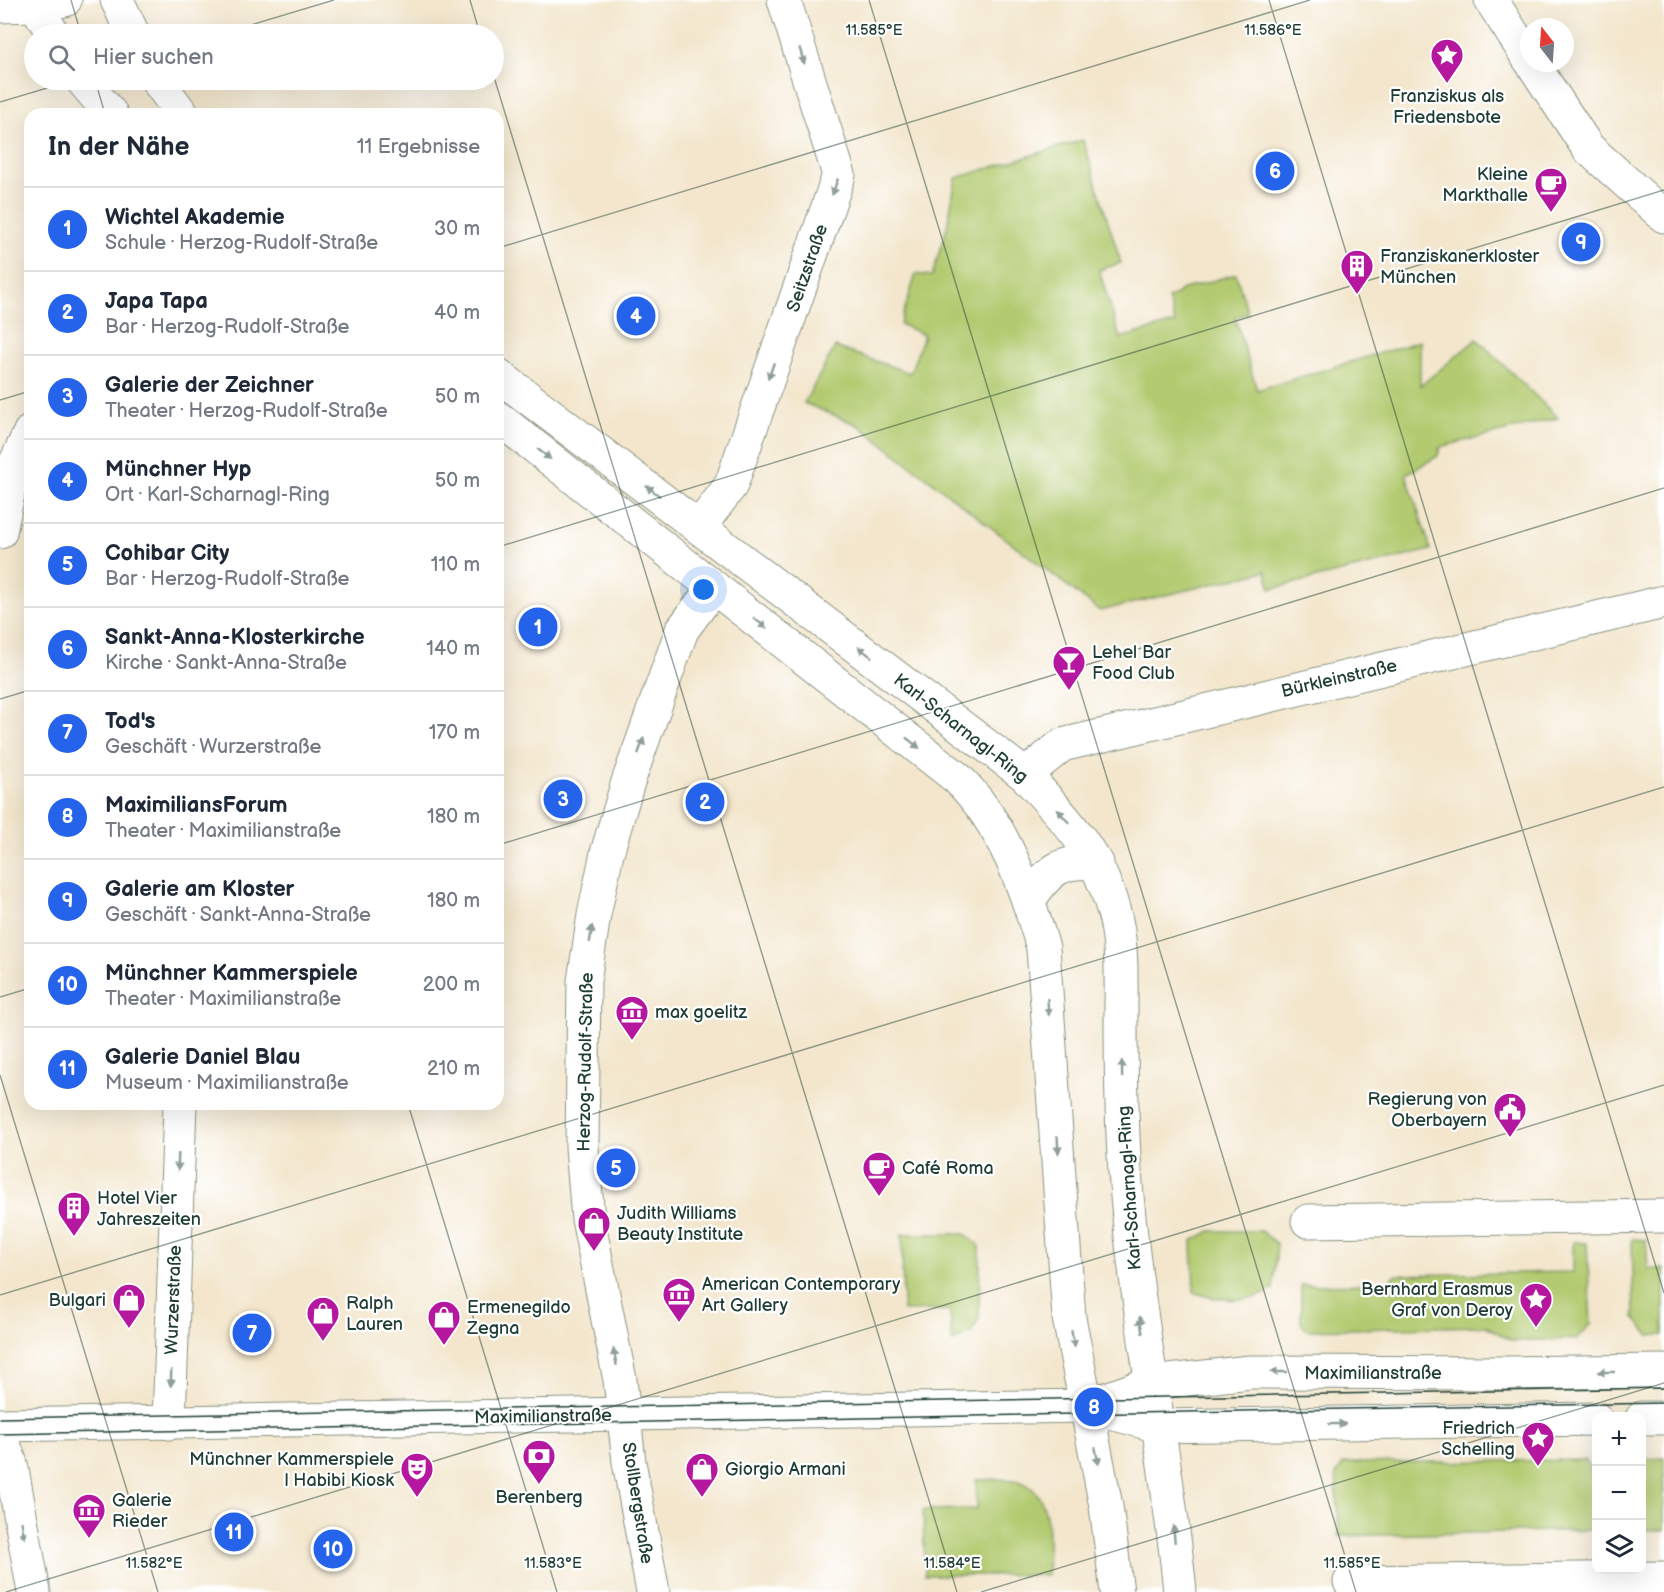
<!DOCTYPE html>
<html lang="de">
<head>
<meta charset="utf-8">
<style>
	body { margin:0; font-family:"Balsamiq Sans",sans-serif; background:#f6f6f7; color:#1f2937 }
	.controls { position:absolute; right:18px; bottom:18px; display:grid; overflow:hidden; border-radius:12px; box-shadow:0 6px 24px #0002 }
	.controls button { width:54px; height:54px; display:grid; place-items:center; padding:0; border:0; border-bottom:2px solid #e0e1e3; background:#fff; color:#1f2937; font:30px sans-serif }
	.compass { position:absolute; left:1520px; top:18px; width:54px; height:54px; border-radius:50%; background:#fff; box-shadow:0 6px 24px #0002; rotate:343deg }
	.you { position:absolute; left:704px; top:590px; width:21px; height:21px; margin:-15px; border:4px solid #fff; border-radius:50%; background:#1a73e8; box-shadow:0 0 0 9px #1a73e833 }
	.badge { display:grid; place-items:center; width:39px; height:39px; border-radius:50%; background:#2563eb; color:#fff; font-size:20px; font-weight:700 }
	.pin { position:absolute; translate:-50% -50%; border:3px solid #fff; box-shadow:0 2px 6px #0006 }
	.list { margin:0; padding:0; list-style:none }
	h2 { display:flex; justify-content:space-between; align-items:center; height:78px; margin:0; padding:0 24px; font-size:26px }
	h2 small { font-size:20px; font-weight:400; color:#747a83 }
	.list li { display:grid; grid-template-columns:39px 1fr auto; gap:18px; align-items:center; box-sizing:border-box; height:84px; padding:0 24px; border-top:2px solid #e0e1e3 }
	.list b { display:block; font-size:22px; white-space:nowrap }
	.list p { margin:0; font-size:20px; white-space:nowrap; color:#747a83 }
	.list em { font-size:20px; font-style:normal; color:#747a83 }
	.icon { flex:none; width:33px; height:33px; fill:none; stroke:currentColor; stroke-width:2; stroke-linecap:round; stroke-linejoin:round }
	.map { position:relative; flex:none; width:1664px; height:1592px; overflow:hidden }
	.search { position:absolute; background:#fff; box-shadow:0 6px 24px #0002; left:24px; top:24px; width:480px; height:66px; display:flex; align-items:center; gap:15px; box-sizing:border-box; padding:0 21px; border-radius:33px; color:#747a83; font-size:22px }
	.panel { position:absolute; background:#fff; box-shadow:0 6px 24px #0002; left:24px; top:108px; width:480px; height:1002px; border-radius:18px }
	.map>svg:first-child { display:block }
	.green { fill:#b2ca70; stroke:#688452; stroke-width:1.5 }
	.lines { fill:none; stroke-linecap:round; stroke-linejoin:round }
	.minor-casing { stroke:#899280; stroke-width:35 }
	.major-casing { stroke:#899280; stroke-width:35 }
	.minor { stroke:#fff; stroke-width:33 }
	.major { stroke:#fff; stroke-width:33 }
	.tram { stroke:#1f3d34; stroke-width:1.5 }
	.oneway { fill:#8f9e9a }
	.ticks { fill:none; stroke:#1f3d34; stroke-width:1.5; stroke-opacity:0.45 }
	.labels { text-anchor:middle; stroke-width:4.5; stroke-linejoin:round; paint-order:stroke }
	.poi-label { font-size:18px; fill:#1f3d34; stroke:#fff; text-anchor:start }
	.street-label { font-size:18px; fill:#1f3d34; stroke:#fff }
	.ticks-label { font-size:15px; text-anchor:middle; fill:#1f3d34; stroke:#fff; stroke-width:4.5; stroke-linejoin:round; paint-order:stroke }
</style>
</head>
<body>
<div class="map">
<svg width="1664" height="1592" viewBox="0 0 1664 1592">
	<rect width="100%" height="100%" fill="#fff"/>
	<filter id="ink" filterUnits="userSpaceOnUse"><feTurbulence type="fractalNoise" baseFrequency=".0167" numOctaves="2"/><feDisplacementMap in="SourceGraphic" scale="12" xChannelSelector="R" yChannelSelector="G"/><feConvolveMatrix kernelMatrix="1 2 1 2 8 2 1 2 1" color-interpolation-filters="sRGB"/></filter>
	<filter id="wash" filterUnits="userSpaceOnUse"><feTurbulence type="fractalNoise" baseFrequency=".008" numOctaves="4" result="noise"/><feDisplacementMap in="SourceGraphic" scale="24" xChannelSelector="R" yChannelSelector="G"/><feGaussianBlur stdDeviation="1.35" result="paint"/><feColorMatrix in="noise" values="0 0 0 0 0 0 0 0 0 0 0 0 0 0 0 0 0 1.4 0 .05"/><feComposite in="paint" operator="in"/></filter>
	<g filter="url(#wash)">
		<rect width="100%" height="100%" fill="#f3e6cc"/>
		<g class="green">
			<polygon points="1083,140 1121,263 1099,270 1120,338 1175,323 1168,298 1177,295 1181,290 1236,274 1248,313 1235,318 1257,390 1420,341 1420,386 1477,339 1558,418 1440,447 1438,456 1406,474 1431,550 1271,589 1266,571 1100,611 858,425 804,403 835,347 910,373 924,335 900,324 916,274 932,276 947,227 956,178"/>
			<path d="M1210,1231H1261L1277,1244L1273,1289C1253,1304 1216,1301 1194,1292L1192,1241Z"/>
			<polygon points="902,1234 965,1234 980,1246 979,1318 971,1333 952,1342 950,1310 903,1311"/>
			<polygon points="1632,1239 1646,1240 1648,1269 1664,1269 1664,1335 1649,1335 1634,1318"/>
			<polygon points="1573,1242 1587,1243 1591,1324 1577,1339 1512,1341 1486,1326 1307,1330 1301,1323 1301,1285 1386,1284 1395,1275 1573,1272"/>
			<polygon points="1664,1458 1664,1530 1642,1530 1642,1462 1643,1459"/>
			<polygon points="1586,1460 1594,1478 1595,1530 1339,1536 1336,1474 1344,1463"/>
			<path d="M976,1480C988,1480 1002,1478 1014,1480C1056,1488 1048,1544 1047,1575H925L923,1510L977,1509Z"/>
		</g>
	</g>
	<g filter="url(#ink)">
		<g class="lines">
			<defs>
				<g id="minor">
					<polyline points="1491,0 1529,59"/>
					<polyline points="0,6 36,5 65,0"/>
					<polyline points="1532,63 1588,148 1664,216"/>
					<polyline points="700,526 731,485 839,175 784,0"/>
					<polyline points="0,532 14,466 30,432"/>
					<polyline points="1025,775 1062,745 1664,602"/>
					<polyline points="1308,1221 1664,1216"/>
					<polyline points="169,1423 180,1104"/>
					<polyline points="0,1425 1087,1406"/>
					<polyline points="0,1433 11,1464 34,1592"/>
					<polyline points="1350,1582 1664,1578"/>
					<polyline points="653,1592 629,1462 620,1380 588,1219 582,1147 584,981 594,915 607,853 628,782 682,630 714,587"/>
				</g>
				<g id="major">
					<polyline points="33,0 53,34"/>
					<polyline points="117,0 133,34"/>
					<polyline points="82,80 111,114"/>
					<polyline points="157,80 182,114"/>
					<path d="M498,375L1025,775C1065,818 1097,850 1113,909C1123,941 1121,979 1121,1012C1121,1065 1121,1118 1125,1171C1135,1312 1167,1451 1180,1592"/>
					<path d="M498,418L957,778C1003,822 1026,889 1043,948L1069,1318L1106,1506L1117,1592"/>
					<path d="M1029,900C1049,870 1060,860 1097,863"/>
					<polyline points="1087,1406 1151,1383 1250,1372 1506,1373 1664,1371"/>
					<polyline points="1087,1406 1158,1426 1596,1419"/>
					<polyline points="1642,1418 1664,1418"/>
				</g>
			</defs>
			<use href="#minor" class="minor-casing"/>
			<use href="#major" class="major-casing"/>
			<use href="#minor" class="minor"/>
			<use href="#major" class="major"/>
			<g class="tram">
				<polyline points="0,1418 1664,1388"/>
				<polyline points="0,1434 1664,1403"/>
			</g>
		</g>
		<defs><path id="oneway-solid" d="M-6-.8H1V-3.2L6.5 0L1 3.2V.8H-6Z" transform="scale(1.5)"/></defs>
		<g class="oneway">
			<use href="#oneway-solid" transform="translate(802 56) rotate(73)"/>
			<use href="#oneway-solid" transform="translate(835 187) rotate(109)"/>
			<use href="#oneway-solid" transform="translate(771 371) rotate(109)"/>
			<use href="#oneway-solid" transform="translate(544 454) rotate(38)"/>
			<use href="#oneway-solid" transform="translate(653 491) rotate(-143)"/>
			<use href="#oneway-solid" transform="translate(760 623) rotate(38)"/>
			<use href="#oneway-solid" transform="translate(865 652) rotate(-143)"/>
			<use href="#oneway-solid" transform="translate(913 743) rotate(38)"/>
			<use href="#oneway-solid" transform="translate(641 746) rotate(-71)"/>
			<use href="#oneway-solid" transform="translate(1063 816) rotate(-132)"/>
			<use href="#oneway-solid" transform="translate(591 934) rotate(-82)"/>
			<use href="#oneway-solid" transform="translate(1048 1007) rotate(85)"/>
			<use href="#oneway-solid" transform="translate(1122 1069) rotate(-91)"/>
			<use href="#oneway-solid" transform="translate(1058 1145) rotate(87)"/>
			<use href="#oneway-solid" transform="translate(178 1162) rotate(92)"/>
			<use href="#oneway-solid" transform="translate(1141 1325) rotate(-100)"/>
			<use href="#oneway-solid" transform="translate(1073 1339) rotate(79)"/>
			<use href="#oneway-solid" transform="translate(615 1357) rotate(-101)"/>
			<use href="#oneway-solid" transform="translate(1279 1372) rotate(-180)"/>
			<use href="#oneway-solid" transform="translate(1606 1372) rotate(179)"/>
			<use href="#oneway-solid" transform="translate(171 1378) rotate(92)"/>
			<use href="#oneway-solid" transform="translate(1337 1424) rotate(-1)"/>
			<use href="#oneway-solid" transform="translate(1097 1456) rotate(79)"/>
			<use href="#oneway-solid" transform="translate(23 1530) rotate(80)"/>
			<use href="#oneway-solid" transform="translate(1174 1534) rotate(-95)"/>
		</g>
	</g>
	<path class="ticks" d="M71,0L81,34M470,0L480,34M869,0L1356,1592M1269,0L1664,1293M221,34L334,0M494,77L957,1592M95,80L105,114M0,102L74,80M498,248L1310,0M0,400L30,391M498,547L1664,190M0,699L30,690M498,845L1664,488M0,997L30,988M0,1075L158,1592M408,1104L557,1592M0,1295L1664,787M6,1592L1664,1085M981,1592L1664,1383"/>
	<defs>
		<symbol id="sight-pin" viewBox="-11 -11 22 30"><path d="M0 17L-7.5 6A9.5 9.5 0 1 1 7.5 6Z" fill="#b5179e" stroke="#fff"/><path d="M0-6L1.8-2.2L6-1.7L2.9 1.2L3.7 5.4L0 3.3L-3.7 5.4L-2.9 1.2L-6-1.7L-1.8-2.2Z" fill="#fff"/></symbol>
		<symbol id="cafe-pin" viewBox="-11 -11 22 30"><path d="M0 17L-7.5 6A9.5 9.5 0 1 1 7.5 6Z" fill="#b5179e" stroke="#fff"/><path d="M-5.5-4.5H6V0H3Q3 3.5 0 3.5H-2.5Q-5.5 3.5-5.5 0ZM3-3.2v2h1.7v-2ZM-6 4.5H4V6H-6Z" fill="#fff"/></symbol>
		<symbol id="building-pin" viewBox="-11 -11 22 30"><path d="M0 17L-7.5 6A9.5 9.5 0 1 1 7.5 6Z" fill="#b5179e" stroke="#fff"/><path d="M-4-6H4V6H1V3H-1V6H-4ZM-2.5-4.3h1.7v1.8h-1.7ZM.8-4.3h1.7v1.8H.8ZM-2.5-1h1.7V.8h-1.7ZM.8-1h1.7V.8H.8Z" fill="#fff"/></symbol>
		<symbol id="bar-pin" viewBox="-11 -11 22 30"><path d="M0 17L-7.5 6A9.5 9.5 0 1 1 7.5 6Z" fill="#b5179e" stroke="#fff"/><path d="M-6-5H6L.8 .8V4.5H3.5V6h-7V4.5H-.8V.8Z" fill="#fff"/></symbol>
		<symbol id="museum-pin" viewBox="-11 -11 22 30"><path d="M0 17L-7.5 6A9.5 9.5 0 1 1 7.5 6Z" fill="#b5179e" stroke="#fff"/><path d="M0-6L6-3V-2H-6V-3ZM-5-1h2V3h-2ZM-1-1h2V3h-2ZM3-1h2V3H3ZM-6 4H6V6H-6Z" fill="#fff"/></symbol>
		<symbol id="civic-pin" viewBox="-11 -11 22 30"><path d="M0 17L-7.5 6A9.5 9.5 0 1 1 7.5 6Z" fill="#b5179e" stroke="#fff"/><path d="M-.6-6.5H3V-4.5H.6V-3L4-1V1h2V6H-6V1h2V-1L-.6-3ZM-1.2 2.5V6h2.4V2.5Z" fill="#fff"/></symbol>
		<symbol id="shop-pin" viewBox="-11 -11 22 30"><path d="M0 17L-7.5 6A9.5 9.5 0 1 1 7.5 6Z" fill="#b5179e" stroke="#fff"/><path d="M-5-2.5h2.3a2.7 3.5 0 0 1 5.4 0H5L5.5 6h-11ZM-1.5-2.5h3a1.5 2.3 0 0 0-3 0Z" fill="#fff"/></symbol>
		<symbol id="bank-pin" viewBox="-11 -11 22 30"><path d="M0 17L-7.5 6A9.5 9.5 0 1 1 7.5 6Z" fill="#b5179e" stroke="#fff"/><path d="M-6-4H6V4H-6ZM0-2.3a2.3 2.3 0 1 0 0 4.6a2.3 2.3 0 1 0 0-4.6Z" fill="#fff"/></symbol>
		<symbol id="theatre-pin" viewBox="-11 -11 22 30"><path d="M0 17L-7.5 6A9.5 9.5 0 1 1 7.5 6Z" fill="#b5179e" stroke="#fff"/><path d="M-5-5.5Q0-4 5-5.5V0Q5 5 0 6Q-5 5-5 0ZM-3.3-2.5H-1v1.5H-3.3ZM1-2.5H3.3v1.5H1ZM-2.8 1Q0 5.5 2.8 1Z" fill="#fff"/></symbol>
	</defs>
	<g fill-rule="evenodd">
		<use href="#sight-pin" x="1428" y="36" width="38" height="52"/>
		<use href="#cafe-pin" x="1532" y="165" width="38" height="52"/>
		<use href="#building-pin" x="1338" y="247" width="38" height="52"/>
		<use href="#bar-pin" x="1050" y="643" width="38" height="52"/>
		<use href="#museum-pin" x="613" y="993" width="38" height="52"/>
		<use href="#civic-pin" x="1491" y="1090" width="38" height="52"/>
		<use href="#cafe-pin" x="860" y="1149" width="38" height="52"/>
		<use href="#building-pin" x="55" y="1189" width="38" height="52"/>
		<use href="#shop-pin" x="575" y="1204" width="38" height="52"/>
		<use href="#museum-pin" x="660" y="1275" width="38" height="52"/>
		<use href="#sight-pin" x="1517" y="1280" width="38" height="52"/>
		<use href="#shop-pin" x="110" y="1281" width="38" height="52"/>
		<use href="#shop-pin" x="304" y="1294" width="38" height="52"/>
		<use href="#shop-pin" x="425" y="1298" width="38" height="52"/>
		<use href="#sight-pin" x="1519" y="1419" width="38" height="52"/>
		<use href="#bank-pin" x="520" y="1437" width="38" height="52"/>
		<use href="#theatre-pin" x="398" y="1450" width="38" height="52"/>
		<use href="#shop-pin" x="683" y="1450" width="38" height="52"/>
		<use href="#museum-pin" x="70" y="1491" width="38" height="52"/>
	</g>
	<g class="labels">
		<g class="poi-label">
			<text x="1447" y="102" text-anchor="middle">Franziskus als<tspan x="1447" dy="21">Friedensbote</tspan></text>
			<text x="1528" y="180" text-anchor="end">Kleine<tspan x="1528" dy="21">Markthalle</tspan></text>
			<text x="1380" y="262">Franziskanerkloster<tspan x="1380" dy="21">München</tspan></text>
			<text x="1092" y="658">Lehel Bar<tspan x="1092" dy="21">Food Club</tspan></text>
			<text x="655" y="1018">max goelitz</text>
			<text x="1487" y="1105" text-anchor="end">Regierung von<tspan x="1487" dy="21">Oberbayern</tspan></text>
			<text x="902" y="1174">Café Roma</text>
			<text x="97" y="1204">Hotel Vier<tspan x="97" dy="21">Jahreszeiten</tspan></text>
			<text x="617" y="1219">Judith Williams<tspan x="617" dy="21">Beauty Institute</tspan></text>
			<text x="702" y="1290">American Contemporary<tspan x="702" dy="21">Art Gallery</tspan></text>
			<text x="1513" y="1295" text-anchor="end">Bernhard Erasmus<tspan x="1513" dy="21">Graf von Deroy</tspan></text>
			<text x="106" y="1306" text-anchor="end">Bulgari</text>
			<text x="346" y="1309">Ralph<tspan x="346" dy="21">Lauren</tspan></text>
			<text x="467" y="1313">Ermenegildo<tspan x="467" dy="21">Zegna</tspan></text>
			<text x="1515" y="1434" text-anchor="end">Friedrich<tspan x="1515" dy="21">Schelling</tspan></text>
			<text x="394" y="1465" text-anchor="end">Münchner Kammerspiele<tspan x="394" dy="21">| Habibi Kiosk</tspan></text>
			<text x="725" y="1475">Giorgio Armani</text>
			<text x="539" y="1503" text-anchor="middle">Berenberg</text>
			<text x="112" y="1506">Galerie<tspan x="112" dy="21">Rieder</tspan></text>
		</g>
		<g class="street-label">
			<text transform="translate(807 268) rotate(-71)" y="6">Seitzstraße</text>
			<text transform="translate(1339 678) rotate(-13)" y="6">Bürkleinstraße</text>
			<text transform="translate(961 728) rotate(38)" y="6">Karl-Scharnagl-Ring</text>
			<text transform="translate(585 1062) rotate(-89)" y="6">Herzog-Rudolf-Straße</text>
			<text transform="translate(1129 1188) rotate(-94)" y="6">Karl-Scharnagl-Ring</text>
			<text transform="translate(173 1300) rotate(-88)" y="6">Wurzerstraße</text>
			<text x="1373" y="1379">Maximilianstraße</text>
			<text transform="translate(543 1416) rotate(-1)" y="6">Maximilianstraße</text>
			<text transform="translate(638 1503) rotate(81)" y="6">Stollbergstraße</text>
		</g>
	</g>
	<g class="ticks-label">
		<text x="874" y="35">11.585°E</text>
		<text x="1273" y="35">11.586°E</text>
		<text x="154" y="1568">11.582°E</text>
		<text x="553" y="1568">11.583°E</text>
		<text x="952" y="1568">11.584°E</text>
		<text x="1352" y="1568">11.585°E</text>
	</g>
</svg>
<div class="controls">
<button>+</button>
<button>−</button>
<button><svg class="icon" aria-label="layers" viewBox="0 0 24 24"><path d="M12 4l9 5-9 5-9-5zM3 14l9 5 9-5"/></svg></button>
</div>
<svg class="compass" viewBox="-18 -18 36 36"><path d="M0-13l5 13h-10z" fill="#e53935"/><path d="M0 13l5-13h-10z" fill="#747a83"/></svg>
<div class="you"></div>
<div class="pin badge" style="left:538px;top:627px">1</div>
<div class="pin badge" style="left:705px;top:802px">2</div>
<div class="pin badge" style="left:563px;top:799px">3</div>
<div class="pin badge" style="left:636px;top:316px">4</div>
<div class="pin badge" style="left:616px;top:1168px">5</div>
<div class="pin badge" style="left:1275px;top:171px">6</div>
<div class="pin badge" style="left:252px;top:1333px">7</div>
<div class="pin badge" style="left:1094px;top:1407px">8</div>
<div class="pin badge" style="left:1581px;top:242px">9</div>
<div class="pin badge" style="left:333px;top:1549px">10</div>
<div class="pin badge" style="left:234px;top:1532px">11</div>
<div class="search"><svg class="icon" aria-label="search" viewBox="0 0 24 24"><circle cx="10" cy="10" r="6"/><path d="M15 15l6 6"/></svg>Hier suchen</div>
<section class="panel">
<h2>In der Nähe<small>11 Ergebnisse</small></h2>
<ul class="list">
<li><span class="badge">1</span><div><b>Wichtel Akademie</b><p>Schule · Herzog-Rudolf-Straße</p></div><em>30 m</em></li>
<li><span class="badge">2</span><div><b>Japa Tapa</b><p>Bar · Herzog-Rudolf-Straße</p></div><em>40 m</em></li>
<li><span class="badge">3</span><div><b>Galerie der Zeichner</b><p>Theater · Herzog-Rudolf-Straße</p></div><em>50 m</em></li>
<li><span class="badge">4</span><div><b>Münchner Hyp</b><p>Ort · Karl-Scharnagl-Ring</p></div><em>50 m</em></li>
<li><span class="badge">5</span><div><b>Cohibar City</b><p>Bar · Herzog-Rudolf-Straße</p></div><em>110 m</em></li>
<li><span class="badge">6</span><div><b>Sankt-Anna-Klosterkirche</b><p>Kirche · Sankt-Anna-Straße</p></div><em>140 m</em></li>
<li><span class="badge">7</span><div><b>Tod's</b><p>Geschäft · Wurzerstraße</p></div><em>170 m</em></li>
<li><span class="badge">8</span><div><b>MaximiliansForum</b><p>Theater · Maximilianstraße</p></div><em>180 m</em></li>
<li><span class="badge">9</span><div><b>Galerie am Kloster</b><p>Geschäft · Sankt-Anna-Straße</p></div><em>180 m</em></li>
<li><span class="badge">10</span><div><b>Münchner Kammerspiele</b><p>Theater · Maximilianstraße</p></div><em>200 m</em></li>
<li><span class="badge">11</span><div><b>Galerie Daniel Blau</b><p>Museum · Maximilianstraße</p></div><em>210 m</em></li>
</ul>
</section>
</div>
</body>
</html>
